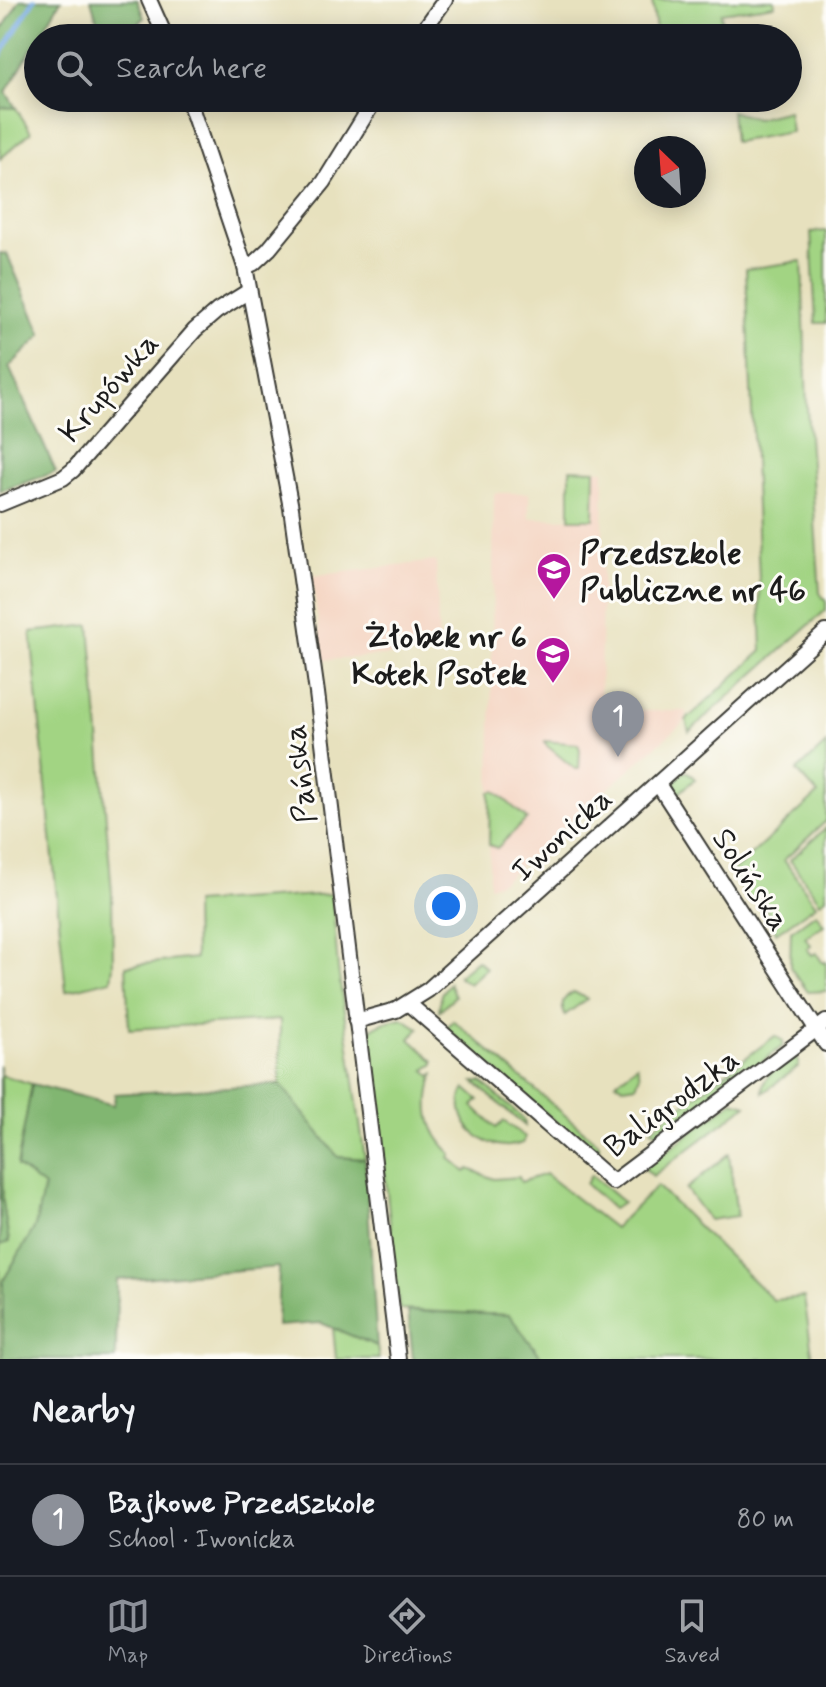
<!DOCTYPE html>
<html lang="en">
<head>
<meta charset="utf-8">
<style>
	body { margin:0; font-family:Mynerve,sans-serif; background:#20242c; color:#f1f3f6 }
	.compass { position:absolute; left:634px; top:136px; width:72px; height:72px; border-radius:50%; background:#171b24; box-shadow:0 4px 20px #0003; rotate:335deg }
	.you { position:absolute; left:446px; top:906px; width:28px; height:28px; margin:-20px; border:6px solid #fff; border-radius:50%; background:#1a73e8; box-shadow:0 0 0 12px #1a73e833 }
	.badge { display:grid; place-items:center; width:52px; height:52px; border-radius:50%; background:#8c9099; color:#fff; font-size:26px; font-weight:700 }
	.pin { position:absolute; translate:-50% -66px; filter:drop-shadow(0 2px 4px #0008) }
	.pin::after { content:''; position:absolute; top:42px; width:28px; height:24px; background:inherit; clip-path:polygon(0 0,100% 0,50% 100%) }
	.list { margin:0; padding:0; list-style:none }
	h2 { display:flex; justify-content:space-between; align-items:center; height:104px; margin:0; padding:0 32px; font-size:34px }
	h2 small { font-size:26px; font-weight:400; color:#9ea1a6 }
	.list li { display:grid; grid-template-columns:52px 1fr auto; gap:24px; align-items:center; box-sizing:border-box; height:112px; padding:0 32px; border-top:2px solid #363941 }
	.list b { display:block; font-size:30px; white-space:nowrap }
	.list p { margin:0; font-size:26px; white-space:nowrap; color:#9ea1a6 }
	.list em { font-size:26px; font-style:normal; color:#9ea1a6 }
	.icon { flex:none; width:44px; height:44px; fill:none; stroke:currentColor; stroke-width:2; stroke-linecap:round; stroke-linejoin:round }
	.map { position:relative; flex:none; width:826px; height:1359px; overflow:hidden }
	.search { position:absolute; background:#171b24; box-shadow:0 4px 20px #0003; left:24px; right:24px; top:24px; height:88px; display:flex; align-items:center; gap:20px; box-sizing:border-box; padding:0 28px; border-radius:44px; color:#9ea1a6; font-size:30px }
	.sheet { height:216px; background:#171b24 }
	nav { display:flex; justify-content:space-around; align-items:center; box-sizing:border-box; height:112px; border-top:2px solid #363941; background:#171b24; font-size:22px; color:#9ea1a6 }
	nav a { display:grid; justify-items:center; gap:4px }
	nav .on { color:#8c9099 }
	.map>svg:first-child { display:block }
	.built { fill:#f4d3c0 }
	.green { fill:#a2d483; stroke:#5f7850; stroke-width:2 }
	.forest { fill:#81b671; stroke:#4e6946; stroke-width:2 }
	.lines { fill:none; stroke-linecap:round; stroke-linejoin:round }
	.stream { stroke:#75a9e2; stroke-width:5 }
	.street-casing { stroke:#3a3a34; stroke-width:18 }
	.street { stroke:#fff; stroke-width:14 }
	.labels { text-anchor:middle; stroke-width:6; stroke-linejoin:round; paint-order:stroke }
	.street-label { font-size:32px; fill:#1c1c1c; stroke:#fdfcf7 }
	.poi-label { font-size:32px; font-weight:bold; fill:#1c1c1c; stroke:#fdfcf7; text-anchor:start }
</style>
</head>
<body>
<div class="map">
<svg width="826" height="1359" viewBox="0 0 826 1359">
	<rect width="100%" height="100%" fill="#fdfcf7"/>
	<filter id="ink" filterUnits="userSpaceOnUse"><feTurbulence type="fractalNoise" baseFrequency=".0125" numOctaves="2"/><feDisplacementMap in="SourceGraphic" scale="16" xChannelSelector="R" yChannelSelector="G"/><feConvolveMatrix kernelMatrix="1 2 1 2 8 2 1 2 1" color-interpolation-filters="sRGB"/></filter>
	<filter id="wash" filterUnits="userSpaceOnUse"><feTurbulence type="fractalNoise" baseFrequency=".006" numOctaves="4" result="noise"/><feDisplacementMap in="SourceGraphic" scale="32" xChannelSelector="R" yChannelSelector="G"/><feGaussianBlur stdDeviation="1.8" result="paint"/><feColorMatrix in="noise" values="0 0 0 0 0 0 0 0 0 0 0 0 0 0 0 0 0 1.4 0 .05"/><feComposite in="paint" operator="in"/></filter>
	<g filter="url(#wash)">
		<rect width="100%" height="100%" fill="#e7e1be"/>
		<g class="built">
			<polygon points="570,469 604,470 600,711 686,711 686,720 503,881 489,886 494,493 529,493 529,518 570,519"/>
			<polygon points="436,561 439,652 323,660 312,576"/>
		</g>
		<g class="green">
			<polygon points="652,0 774,0 775,5 721,13 723,38 657,38"/>
			<polygon points="0,107 16,108 31,132 0,159"/>
			<polygon points="731,111 756,119 788,111 791,132 734,142"/>
			<polygon points="826,231 826,323 816,323 811,232"/>
			<polygon points="802,261 807,408 820,593 826,602 826,610 689,732 686,720 762,651 746,269"/>
			<polygon points="570,469 595,470 594,519 570,519"/>
			<polygon points="90,625 112,893 113,966 111,980 66,991 31,632"/>
			<polygon points="545,741 578,744 580,750 579,769 575,769 546,745"/>
			<polygon points="826,744 826,821 784,860 816,905 776,933 768,912 757,897 749,901 731,873 818,794 797,771"/>
			<polygon points="683,772 688,772 695,779 675,797 675,781"/>
			<polygon points="495,791 527,819 497,848 489,845 490,792"/>
			<polygon points="826,828 826,898 820,902 790,860"/>
			<polygon points="332,894 338,969 365,1159 338,1157 280,1084 280,1020 129,1029 126,966 195,958 194,903"/>
			<polygon points="816,913 824,925 805,937 811,945 807,949 812,955 816,953 823,963 826,962 826,991 808,992 790,967 791,931"/>
			<polygon points="477,960 486,968 469,984 458,976"/>
			<polygon points="449,983 455,996 439,1011 441,994"/>
			<path d="M574,992L587,999L565,1015C560,1004 563,997 574,992Z"/>
			<path d="M402,1018L419,1028L410,1039L434,1061V1064L425,1070L431,1076L434,1074C424,1106 427,1131 452,1154L450,1158L466,1172L469,1169L494,1179L519,1177L521,1182L545,1174L614,1228L657,1186L773,1300L804,1297L813,1359H543L509,1315L399,1310L382,1144L373,1118L364,1039C370,1025 387,1021 402,1018Z"/>
			<polygon points="453,1020 599,1144 599,1149 593,1154 446,1028"/>
			<polygon points="775,1036 783,1041 783,1046 666,1133 655,1132 651,1129"/>
			<path d="M794,1055L799,1062V1066L763,1093C761,1074 780,1066 794,1055Z"/>
			<polygon points="637,1065 640,1075 636,1085 624,1087 616,1082"/>
			<polygon points="1,1075 32,1084 17,1166 45,1187 35,1227 3,1281 3,1359 0,1359 0,1245 9,1242 3,1203"/>
			<polygon points="474,1082 482,1082 524,1119 525,1126"/>
			<path d="M465,1088L479,1100L473,1106L496,1128L504,1121L525,1137L523,1143C489,1157 447,1122 465,1088Z"/>
			<polygon points="733,1101 747,1105 653,1176 644,1168"/>
			<polygon points="729,1154 737,1216 709,1220 686,1189"/>
			<polygon points="591,1175 623,1202 613,1209 586,1184"/>
			<polygon points="333,1328 377,1346 379,1359 336,1359"/>
		</g>
		<g class="forest">
			<polygon points="20,0 61,0 6,92 16,108 0,107 0,33"/>
			<polygon points="91,0 137,0 144,18 126,38 102,38"/>
			<polygon points="0,253 7,254 42,335 9,367 56,472 0,491"/>
			<polygon points="0,1065 3,1203 9,1242 0,1245"/>
			<polygon points="32,1084 114,1105 115,1094 280,1084 338,1157 365,1159 377,1346 321,1323 277,1326 279,1267 117,1280 116,1359 3,1359 3,1281 35,1227 44,1187 17,1166"/>
			<polygon points="408,1311 509,1315 543,1359 413,1359"/>
		</g>
		<g class="lines">
			<polyline class="stream" points="0,56 34,0"/>
		</g>
	</g>
	<g filter="url(#ink)">
		<g class="lines">
			<defs>
				<g id="street">
					<polyline points="149,0 166,38"/>
					<polyline points="418,38 445,0"/>
					<polyline points="188,98 245,267 291,508 317,693 398,1359"/>
					<polyline points="245,267 254,263 269,249 324,182 376,98"/>
					<polyline points="0,504 63,478 73,470 195,330 217,311 249,291"/>
					<polyline points="658,784 826,1044"/>
					<polyline points="409,1004 613,1182 826,1022"/>
					<polyline points="356,1021 396,1010 428,990 826,632"/>
				</g>
			</defs>
			<use href="#street" class="street-casing"/>
			<use href="#street" class="street"/>
		</g>
	</g>
	<defs>
		<symbol id="school-pin" viewBox="-11 -11 22 30"><path d="M0 17L-7.5 6A9.5 9.5 0 1 1 7.5 6Z" fill="#b5179e" stroke="#fdfcf7"/><path d="M0-5L7-2L0 1L-7-2ZM-4 1L0 2.5L4 1V4Q0 6-4 4Z" fill="#fff"/></symbol>
	</defs>
	<g fill-rule="evenodd">
		<use href="#school-pin" x="534" y="550" width="40" height="54"/>
		<use href="#school-pin" x="533" y="634" width="40" height="54"/>
	</g>
	<g class="labels">
		<g class="street-label">
			<text transform="translate(108 387) rotate(-49)" y="11">Krupówka</text>
			<text transform="translate(299 774) rotate(-97)" y="11">Pańska</text>
			<text transform="translate(561 834) rotate(-42)" y="11">Iwonicka</text>
			<text transform="translate(752 879) rotate(57)" y="11">Solińska</text>
			<text transform="translate(671 1102) rotate(-37)" y="11">Baligrodzka</text>
		</g>
		<g class="poi-label">
			<text x="580" y="563">Przedszkole<tspan x="580" dy="37">Publiczne nr 46</tspan></text>
			<text x="527" y="647" text-anchor="end">Żłobek nr 6<tspan x="527" dy="37">Kotek Psotek</tspan></text>
		</g>
	</g>
</svg>
<svg class="compass" viewBox="-18 -18 36 36"><path d="M0-13l5 13h-10z" fill="#e53935"/><path d="M0 13l5-13h-10z" fill="#9ea1a6"/></svg>
<div class="you"></div>
<div class="pin badge" style="left:618px;top:757px">1</div>
<div class="search"><svg class="icon" aria-label="search" viewBox="0 0 24 24"><circle cx="10" cy="10" r="6"/><path d="M15 15l6 6"/></svg>Search here</div>
</div>
<section class="sheet">
<h2>Nearby<small></small></h2>
<ul class="list">
<li><span class="badge">1</span><div><b>Bajkowe Przedszkole</b><p>School · Iwonicka</p></div><em>80 m</em></li>
</ul>
</section>
<nav>
<a class="on"><svg class="icon" aria-label="map" viewBox="0 0 24 24"><path d="M3 6l6-2 6 2 6-2v14l-6 2-6-2-6 2zM9 4v14M15 6v14"/></svg>Map</a>
<a><svg class="icon" aria-label="directions" viewBox="0 0 24 24"><path d="M12 3l9 9-9 9-9-9zM9 14v-3h6M13 9l2 2-2 2"/></svg>Directions</a>
<a><svg class="icon" aria-label="saved" viewBox="0 0 24 24"><path d="M7 4h10v16l-5-4-5 4z"/></svg>Saved</a>
</nav>
</body>
</html>
